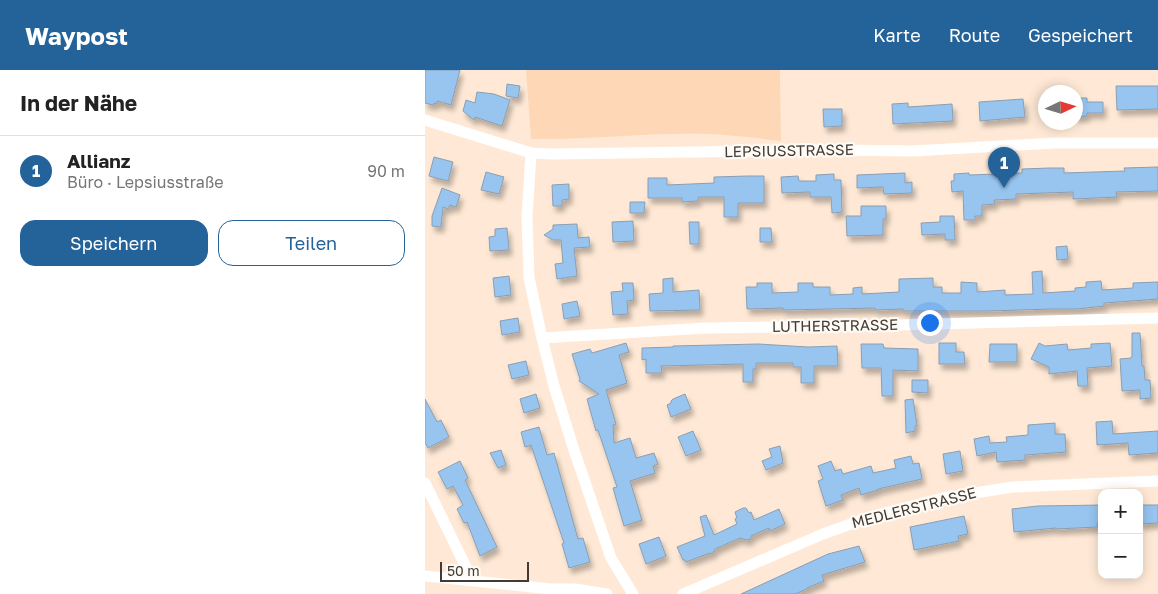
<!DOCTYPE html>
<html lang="de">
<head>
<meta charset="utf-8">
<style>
	body { margin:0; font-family:"Golos Text",sans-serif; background:#f6f6f6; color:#222 }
	.controls { position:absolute; right:15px; bottom:15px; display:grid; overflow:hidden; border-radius:10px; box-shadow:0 2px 12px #0003 }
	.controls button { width:45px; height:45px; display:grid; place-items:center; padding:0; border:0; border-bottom:1px solid #e0e0e0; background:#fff; color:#222; font:25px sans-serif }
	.compass { position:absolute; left:613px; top:15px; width:45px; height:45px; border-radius:50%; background:#fff; box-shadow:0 2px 12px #0003; rotate:86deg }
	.scale { position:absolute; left:15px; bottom:12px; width:89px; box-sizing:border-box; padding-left:5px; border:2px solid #433b33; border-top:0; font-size:14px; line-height:18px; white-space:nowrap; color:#433b33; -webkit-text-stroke:4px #fefaf6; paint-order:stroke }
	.you { position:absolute; left:504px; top:252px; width:18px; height:18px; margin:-12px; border:4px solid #fff; border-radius:50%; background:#1a73e8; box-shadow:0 0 0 8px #1a73e833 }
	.badge { display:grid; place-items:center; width:32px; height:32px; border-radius:50%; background:#236399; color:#fff; font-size:16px; font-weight:700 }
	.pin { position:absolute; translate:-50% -41px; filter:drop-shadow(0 1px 2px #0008) }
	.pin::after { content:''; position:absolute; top:26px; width:18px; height:15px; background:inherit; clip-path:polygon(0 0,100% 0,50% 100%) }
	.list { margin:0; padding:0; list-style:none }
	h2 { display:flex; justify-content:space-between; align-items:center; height:65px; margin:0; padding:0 20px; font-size:21px }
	h2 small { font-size:16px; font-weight:400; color:#767676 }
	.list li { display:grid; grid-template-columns:32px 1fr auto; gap:15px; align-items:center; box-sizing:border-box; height:70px; padding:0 20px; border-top:1px solid #e0e0e0 }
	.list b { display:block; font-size:19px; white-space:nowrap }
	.list p { margin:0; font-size:16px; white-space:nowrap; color:#767676 }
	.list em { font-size:16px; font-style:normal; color:#767676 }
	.actions { display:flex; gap:10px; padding:15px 20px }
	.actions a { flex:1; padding:11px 0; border:1px solid #236399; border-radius:15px; text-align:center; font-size:18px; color:#236399 }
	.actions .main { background:#236399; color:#fff }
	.map { position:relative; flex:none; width:733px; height:524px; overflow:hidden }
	header { display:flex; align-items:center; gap:30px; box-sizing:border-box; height:70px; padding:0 25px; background:#236399; color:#fff }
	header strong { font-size:24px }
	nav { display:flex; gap:28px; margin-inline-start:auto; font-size:18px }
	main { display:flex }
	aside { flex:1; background:#fff }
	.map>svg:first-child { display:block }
	.green { fill:#fed8b6 }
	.building { fill:#97c5f0; stroke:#8b9eb1; filter:url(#shadow) }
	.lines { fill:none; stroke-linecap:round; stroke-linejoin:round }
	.street { stroke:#fff; stroke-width:11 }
	.labels { text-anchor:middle; stroke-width:4.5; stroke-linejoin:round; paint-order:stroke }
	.street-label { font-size:15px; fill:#433b33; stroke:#fefaf6 }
</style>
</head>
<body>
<header>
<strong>Waypost</strong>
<nav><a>Karte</a><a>Route</a><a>Gespeichert</a></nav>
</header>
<main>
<aside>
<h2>In der Nähe<small></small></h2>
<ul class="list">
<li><span class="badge">1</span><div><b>Allianz</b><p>Büro · Lepsiusstraße</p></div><em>90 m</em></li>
</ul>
<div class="actions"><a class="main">Speichern</a><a>Teilen</a></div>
</aside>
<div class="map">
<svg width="733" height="524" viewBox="0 0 733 524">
	<defs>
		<filter id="shadow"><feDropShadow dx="3" dy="5.5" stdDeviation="2.5" flood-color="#0004"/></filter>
	</defs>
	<rect width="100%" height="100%" fill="#ffe9d6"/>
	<path class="green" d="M101,0H355L356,71C332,68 307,65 283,64C224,62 165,70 106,69Z"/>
	<g class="building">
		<polygon points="0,0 35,0 26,35 12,31 12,34 9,33 8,35 0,33"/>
		<polygon points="82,14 95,16 93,28 81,26"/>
		<polygon points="691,16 733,16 733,39 692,40"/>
		<polygon points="52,22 69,24 85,30 77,56 50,47 49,50 38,41 41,30 50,33"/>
		<polygon points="650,28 662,28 662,32 678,32 678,43 662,43 662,46 650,47"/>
		<polygon points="598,29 600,47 555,51 554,32"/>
		<polygon points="483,33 483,37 527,34 528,51 468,54 467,34"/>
		<polygon points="398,39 417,39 417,56 399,57"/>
		<polygon points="9,87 28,92 23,111 4,106"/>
		<polygon points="733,97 733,121 691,122 692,127 648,129 648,122 591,124 591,129 569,130 570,134 557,135 557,146 550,146 550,150 539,150 538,121 527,122 526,111 529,111 529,104 544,103 544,105 597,103 597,99 625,98 639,98 639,103 700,101 699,98"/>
		<polygon points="61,102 79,107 74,124 56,120"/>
		<polygon points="480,103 480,113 487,112 487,123 459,124 458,117 432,118 432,105"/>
		<polygon points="409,104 409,110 416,110 417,142 407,143 406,127 385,127 385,122 357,123 356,107 373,106 374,111 391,111 391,105"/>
		<polygon points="323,106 339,106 339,133 313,133 313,147 299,147 299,127 273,127 273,131 257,132 257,128 223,128 223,108 242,108 242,115 289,113 289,107"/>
		<polygon points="144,114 144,129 137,130 137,136 128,136 127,115"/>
		<polygon points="17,118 35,125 31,137 25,135 23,139 18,137 16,157 7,156 7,146"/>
		<polygon points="205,132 220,132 219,143 205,143"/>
		<polygon points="436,136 461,136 461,149 458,149 458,165 422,166 421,146 436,146"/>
		<polygon points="515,146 529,146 530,170 520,170 520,164 497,165 496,153 515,152"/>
		<polygon points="208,151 209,171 188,172 187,152"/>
		<polygon points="264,152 274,152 274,174 265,174"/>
		<polygon points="152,154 153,168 164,167 165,177 149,178 152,206 132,209 130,194 138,193 136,170 128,170 119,165 128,159 128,155"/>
		<polygon points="82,158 84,180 65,181 64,167 70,166 70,159"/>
		<polygon points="335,158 346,158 347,172 335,172"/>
		<polygon points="642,176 643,189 632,190 631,177"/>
		<polygon points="617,201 618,223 650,221 650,218 661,217 661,212 676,211 677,220 708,218 708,213 733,212 733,229 679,233 679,236 652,239 626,239 563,241 478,241 478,239 450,240 450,238 358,240 358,238 322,239 321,217 332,217 332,213 347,213 347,223 373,222 373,213 388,213 388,217 405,217 405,225 428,224 428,218 437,217 437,224 474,222 474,209 508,208 508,217 517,217 517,223 536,223 536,212 552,213 552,222 580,220 580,225 608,224 607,202"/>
		<polygon points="84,206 86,225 70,227 68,208"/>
		<polygon points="248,208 248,222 274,220 275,240 225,241 224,224 238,223 238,209"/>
		<polygon points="197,213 208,213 209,230 202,231 203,244 188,245 186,222 198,221"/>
		<polygon points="152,231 155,246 139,249 137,234"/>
		<polygon points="93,248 95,262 77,265 75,251"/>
		<polygon points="707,263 715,263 717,296 719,296 720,310 725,310 726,328 715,329 715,320 697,321 695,289 706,288 707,286"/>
		<polygon points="201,273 204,282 194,285 202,313 181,320 191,354 188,355 189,373 205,368 211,388 229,383 233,394 228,396 230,403 205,411 217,450 199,456 188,418 192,417 173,360 171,361 162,329 174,324 154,311 155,309 147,284 165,279 167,283"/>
		<polygon points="514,273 531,273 531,282 539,282 540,294 514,294"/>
		<polygon points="614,273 620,276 642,274 643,280 666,278 666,274 685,273 687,296 662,298 663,316 653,316 652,301 624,304 624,297 606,289"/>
		<polygon points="333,274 383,277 412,276 413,296 389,296 389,313 376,313 376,297 368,297 368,293 331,293 331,299 328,299 328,312 318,312 318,294 236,296 237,303 221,303 221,289 217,290 217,278 248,277 248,276"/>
		<polygon points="436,274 458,274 459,278 493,279 493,301 468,300 468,326 457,326 456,298 437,298"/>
		<polygon points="565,274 592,274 592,292 564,292"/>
		<polygon points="101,291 104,305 87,309 83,295"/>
		<polygon points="487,310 503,310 503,323 487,322"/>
		<polygon points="111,324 115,338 99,343 95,329"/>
		<polygon points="260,324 266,339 246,347 242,335 246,333 246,331 248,329"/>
		<polygon points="0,329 12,352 16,350 24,367 3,378 0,373"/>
		<polygon points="488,329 492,355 490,356 490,361 481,363 480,330"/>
		<polygon points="687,351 688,364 733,361 733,383 704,385 703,373 672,375 671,352"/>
		<polygon points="630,353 630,364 640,364 641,382 600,385 600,390 572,392 571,382 552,386 549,369 564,366 565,373 582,372 581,367 603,365 603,355"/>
		<polygon points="114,357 122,385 129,383 153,469 158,468 165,492 144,498 137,474 139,473 106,375 100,377 96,362"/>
		<polygon points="268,361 276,380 261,386 253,367"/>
		<polygon points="355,376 358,393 341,400 337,391 347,387 344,379"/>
		<polygon points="76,380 81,395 73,398 65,383"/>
		<polygon points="535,381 538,401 521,404 518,384"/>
		<polygon points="486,386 488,394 494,393 497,409 453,419 453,420 436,425 434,418 416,425 418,430 401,436 393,411 398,409 393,396 406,391 410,401 416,399 418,404 446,396 448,403 471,398 469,390"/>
		<polygon points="35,391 43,408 40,410 72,477 55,486 42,452 39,453 32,439 38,435 28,416 22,419 13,402"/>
		<polygon points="677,435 677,453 672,453 673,457 631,459 631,458 589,462 587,439 612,436"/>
		<polygon points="714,435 733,435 733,453 714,454"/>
		<polygon points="318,438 321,438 324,443 326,442 329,450 354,439 360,454 345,461 344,458 326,466 326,469 321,470 315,468 290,479 287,484 285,483 261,492 260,490 258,490 252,477 280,466 275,447 281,445 289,465 312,454 310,449 312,448 310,442"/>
		<polygon points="539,446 543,464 533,466 534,471 489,480 485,457"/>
		<polygon points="234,467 241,486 221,494 214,474"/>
		<polygon points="434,476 440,492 397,505 399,511 382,518 382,519 370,524 316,524 403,484"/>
	</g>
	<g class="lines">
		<g class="street">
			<polyline points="0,50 106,83 127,84 404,80 488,81 629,73 733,73"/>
			<polyline points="106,83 102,147 104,208 117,268 129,316 149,380 186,488 208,524"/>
			<polyline points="117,268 281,258 438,256 733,248"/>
			<polyline points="0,413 41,497 41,510"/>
			<polyline points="0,506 126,519 150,519 182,524"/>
			<polyline points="258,524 398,464 448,446 518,428 588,417 733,411"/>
		</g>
	</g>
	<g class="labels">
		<g class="street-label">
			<text transform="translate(364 81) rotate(-1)" y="5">LEPSIUSSTRASSE</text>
			<text transform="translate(410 256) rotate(-1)" y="5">LUTHERSTRASSE</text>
			<text transform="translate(489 438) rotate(-14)" y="5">MEDLERSTRASSE</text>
		</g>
	</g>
</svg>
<div class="controls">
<button>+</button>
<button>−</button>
</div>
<svg class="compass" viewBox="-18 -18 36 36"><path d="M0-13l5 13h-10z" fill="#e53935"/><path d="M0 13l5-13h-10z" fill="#767676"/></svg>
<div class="scale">50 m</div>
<div class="you"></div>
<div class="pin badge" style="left:579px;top:118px">1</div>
</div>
</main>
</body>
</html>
